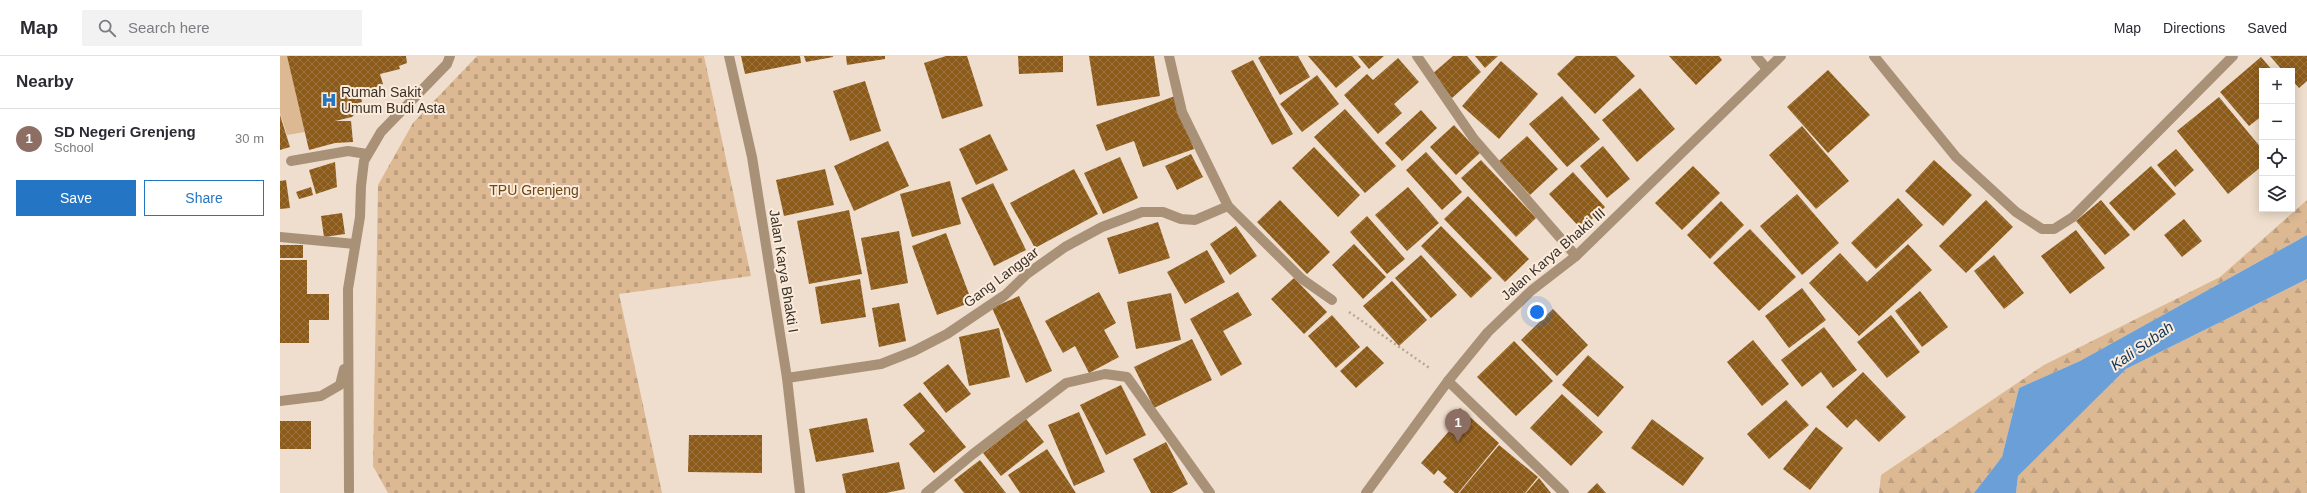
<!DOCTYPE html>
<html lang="en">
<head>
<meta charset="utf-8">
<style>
	body { margin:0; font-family:Helvetica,sans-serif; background:#f2f2f3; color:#2b2b33 }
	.controls { position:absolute; right:12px; top:12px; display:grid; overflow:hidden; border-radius:0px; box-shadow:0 2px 10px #0003 }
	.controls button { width:36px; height:36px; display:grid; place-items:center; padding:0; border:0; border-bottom:1px solid #e1e1e2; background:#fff; color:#2b2b33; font:20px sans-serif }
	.you { position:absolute; left:1257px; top:256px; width:14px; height:14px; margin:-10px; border:3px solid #fff; border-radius:50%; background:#1a73e8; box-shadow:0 0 0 6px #1a73e833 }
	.badge { display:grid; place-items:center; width:26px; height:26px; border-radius:50%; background:#2476c5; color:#fff; font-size:13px; font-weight:700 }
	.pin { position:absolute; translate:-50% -33px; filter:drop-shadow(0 1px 2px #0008) }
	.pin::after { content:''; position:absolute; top:21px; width:14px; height:12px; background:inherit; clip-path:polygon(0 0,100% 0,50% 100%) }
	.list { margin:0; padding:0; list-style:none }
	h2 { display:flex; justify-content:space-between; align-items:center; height:52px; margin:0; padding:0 16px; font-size:17px }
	h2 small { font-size:13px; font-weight:400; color:#7c7c81 }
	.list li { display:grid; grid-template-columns:26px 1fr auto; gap:12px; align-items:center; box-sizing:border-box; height:60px; padding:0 16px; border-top:1px solid #e1e1e2 }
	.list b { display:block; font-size:15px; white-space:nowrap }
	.list p { margin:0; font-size:13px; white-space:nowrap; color:#7c7c81 }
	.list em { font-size:13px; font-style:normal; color:#7c7c81 }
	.actions { display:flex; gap:8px; padding:12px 16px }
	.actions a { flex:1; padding:9px 0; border:1px solid #2476c5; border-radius:0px; text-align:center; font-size:14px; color:#2476c5 }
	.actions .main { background:#2476c5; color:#fff }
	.icon { flex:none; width:22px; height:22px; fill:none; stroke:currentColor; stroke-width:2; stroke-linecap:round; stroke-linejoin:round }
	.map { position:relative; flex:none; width:2027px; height:437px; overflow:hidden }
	header { display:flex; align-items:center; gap:24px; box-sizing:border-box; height:56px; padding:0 20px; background:#fff; border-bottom:1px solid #e1e1e2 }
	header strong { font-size:19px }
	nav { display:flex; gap:22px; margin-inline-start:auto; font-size:14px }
	.search { width:280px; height:36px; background:#f2f2f3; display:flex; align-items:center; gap:10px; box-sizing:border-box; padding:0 14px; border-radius:0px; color:#7c7c81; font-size:15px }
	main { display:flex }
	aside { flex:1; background:#fff }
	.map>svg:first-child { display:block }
	.grass { fill:#dcb993 }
	.forest { fill:url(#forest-firs) }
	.cemetery { fill:url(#cemetery-stones) }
	.water { fill:#6b9fd8 }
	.building { fill:url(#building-cross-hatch) }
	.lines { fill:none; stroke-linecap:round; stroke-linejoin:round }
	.path { stroke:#b4a799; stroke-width:2.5; stroke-dasharray:2 3; stroke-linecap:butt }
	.minor { stroke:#a99178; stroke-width:10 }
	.labels { text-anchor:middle; stroke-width:4; stroke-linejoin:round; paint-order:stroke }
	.poi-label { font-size:14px; fill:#363029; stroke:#fcebda; text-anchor:start }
	.park-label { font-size:14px; fill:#6b4618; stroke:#fcebda }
	.street-label { font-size:14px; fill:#363029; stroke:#fcebda }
	.water-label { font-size:15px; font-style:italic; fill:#12385e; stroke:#fcebda }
</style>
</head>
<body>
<header>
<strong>Map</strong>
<div class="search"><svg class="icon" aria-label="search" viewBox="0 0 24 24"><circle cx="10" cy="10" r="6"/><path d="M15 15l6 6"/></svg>Search here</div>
<nav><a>Map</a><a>Directions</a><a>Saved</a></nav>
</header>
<main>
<aside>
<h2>Nearby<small></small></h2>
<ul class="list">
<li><span class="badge" style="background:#8d6e63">1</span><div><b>SD Negeri Grenjeng</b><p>School</p></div><em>30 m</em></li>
</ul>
<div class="actions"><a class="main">Save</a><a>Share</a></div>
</aside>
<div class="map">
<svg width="2027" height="437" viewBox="0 0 2027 437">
	<defs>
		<pattern id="forest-firs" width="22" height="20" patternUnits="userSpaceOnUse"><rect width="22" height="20" fill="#dcb993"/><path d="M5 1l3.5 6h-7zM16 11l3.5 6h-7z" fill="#bd9f7f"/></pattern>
		<pattern id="cemetery-stones" width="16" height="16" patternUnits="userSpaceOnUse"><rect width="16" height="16" fill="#dcb993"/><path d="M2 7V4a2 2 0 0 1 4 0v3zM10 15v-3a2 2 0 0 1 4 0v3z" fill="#bd9f7f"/></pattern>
		<pattern id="building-cross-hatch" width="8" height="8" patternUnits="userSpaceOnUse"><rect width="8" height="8" fill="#8d5b19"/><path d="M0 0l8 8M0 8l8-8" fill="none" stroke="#9a7442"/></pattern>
	</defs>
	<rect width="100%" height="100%" fill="#efdecd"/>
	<polygon class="grass" points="0,0 7,0 25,76 7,79 0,57"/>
	<g class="forest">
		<polygon points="2027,144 2027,179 1800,305 1739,332 1722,401 1694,437 1599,437 1601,419 1764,309 1940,221"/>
		<polygon points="2027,223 2027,437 1736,437 1738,420 1846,313"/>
	</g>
	<polygon class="cemetery" points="197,0 424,0 471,220 339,238 382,437 108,437 93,410 98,129 133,67"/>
	<polygon class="water" points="2027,179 2027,223 1846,313 1738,420 1736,437 1694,437 1722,401 1739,332 1800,305"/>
	<g class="building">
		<polygon points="7,0 126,0 127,7 119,10 120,13 100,18 103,28 94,32 95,35 88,36 88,40 81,42 82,46 78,47 80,52 72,61 55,65 71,65 73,86 55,87 29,94"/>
		<polygon points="461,0 520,0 521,7 465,18"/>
		<polygon points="524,0 553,0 553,1 526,6"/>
		<polygon points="566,0 605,0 605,3 567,9"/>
		<polygon points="666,0 687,0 703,50 662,63 644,7"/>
		<polygon points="738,0 783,0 783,16 739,18"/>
		<polygon points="809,0 874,0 880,40 817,50"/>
		<polygon points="981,0 1018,0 1030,21 1000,39 978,2"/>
		<polygon points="1028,0 1072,0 1081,11 1056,32"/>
		<polygon points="1078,0 1104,0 1089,13"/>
		<polygon points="1173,0 1187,0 1201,16 1172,42 1151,19"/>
		<polygon points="1195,0 1218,0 1205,12"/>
		<polygon points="1296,0 1336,0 1355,20 1315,58 1277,18"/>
		<polygon points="1389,0 1439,0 1442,4 1416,29"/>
		<polygon points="1990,0 2027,0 2027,25 2019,32 2012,24 2012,15 2003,15"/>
		<polygon points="1981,1 1993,15 1982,15 1982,60 1969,70 1940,36"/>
		<polygon points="1118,2 1139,26 1114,48 1122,57 1098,78 1064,39 1087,18 1093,24"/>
		<polygon points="973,4 1013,78 992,89 951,15"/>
		<polygon points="1221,5 1258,38 1219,83 1182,50"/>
		<polygon points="1548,14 1590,59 1548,97 1507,51"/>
		<polygon points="1037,19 1059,48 1022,76 1000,48"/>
		<polygon points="585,25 601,75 570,85 553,35"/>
		<polygon points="1360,32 1395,73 1357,106 1322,64"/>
		<polygon points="895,40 914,93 863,111 854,85 826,95 816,69"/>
		<polygon points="1282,40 1320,83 1287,111 1249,68"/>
		<polygon points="1939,41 1982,93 1982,110 1948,138 1897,75"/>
		<polygon points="1065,53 1116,110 1085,137 1034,81"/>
		<polygon points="1141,54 1157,72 1122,105 1105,87"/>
		<polygon points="0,59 10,91 0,94"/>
		<polygon points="1174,69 1200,97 1176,119 1150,91"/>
		<polygon points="1522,70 1569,125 1536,153 1489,99"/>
		<polygon points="710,78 728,114 696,129 679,93"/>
		<polygon points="1247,80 1278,113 1250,139 1219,105"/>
		<polygon points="608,85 629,130 574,155 554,110"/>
		<polygon points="1323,90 1350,123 1327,142 1300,110"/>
		<polygon points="1034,91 1080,139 1058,161 1012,112"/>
		<polygon points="1896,93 1914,114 1895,131 1877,109"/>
		<polygon points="1146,96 1182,136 1162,154 1126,114"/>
		<polygon points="911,98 923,121 897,134 885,110"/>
		<polygon points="840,101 858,142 823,158 804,117"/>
		<polygon points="1201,104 1256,162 1236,181 1181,122"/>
		<polygon points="1654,104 1692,139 1663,170 1625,135"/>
		<polygon points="55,106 57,131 36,138 29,114"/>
		<polygon points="1413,110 1440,137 1402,174 1375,147"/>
		<polygon points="1871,110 1896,138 1854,175 1829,147"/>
		<polygon points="545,113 554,149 504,160 496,124"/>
		<polygon points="794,113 818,158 755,192 730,147"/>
		<polygon points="1293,116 1325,151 1301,173 1269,138"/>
		<polygon points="6,124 10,152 0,153 0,125"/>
		<polygon points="670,125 681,168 632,181 620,138"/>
		<polygon points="713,127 746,194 714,210 681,142"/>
		<polygon points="31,131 33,139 19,143 16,136"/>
		<polygon points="1128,131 1159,167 1127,195 1095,159"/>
		<polygon points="1517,138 1559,187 1522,219 1480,170"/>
		<polygon points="1188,140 1249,203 1225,226 1164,163"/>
		<polygon points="1618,142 1643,169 1596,213 1571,187"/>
		<polygon points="1000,144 1050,196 1027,218 977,166"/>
		<polygon points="1706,144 1733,171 1686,217 1659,190"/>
		<polygon points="1821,144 1850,179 1825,199 1796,165"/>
		<polygon points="1441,145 1464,169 1430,203 1407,179"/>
		<polygon points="569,154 582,218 529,228 517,165"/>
		<polygon points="62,157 65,178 44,181 41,160"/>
		<polygon points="1087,160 1125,203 1107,218 1070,176"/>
		<polygon points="1904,163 1922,185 1902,201 1884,179"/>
		<polygon points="878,166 890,202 839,218 827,182"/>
		<polygon points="956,170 977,200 950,219 930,188"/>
		<polygon points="1161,170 1212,222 1191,242 1141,190"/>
		<polygon points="1470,173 1516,221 1479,255 1433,207"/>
		<polygon points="1796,174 1825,212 1790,238 1761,200"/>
		<polygon points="619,175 628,227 591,234 581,182"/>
		<polygon points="666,177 692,246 657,259 632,190"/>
		<polygon points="1074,188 1106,221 1083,243 1052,209"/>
		<polygon points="1628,188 1652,214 1579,280 1529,227 1560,197 1587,226"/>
		<rect x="0" y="189" width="23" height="13"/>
		<polygon points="927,194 945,226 905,248 887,216"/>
		<polygon points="1141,199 1177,239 1151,262 1115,222"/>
		<polygon points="1714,199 1744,237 1724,253 1694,215"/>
		<polygon points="0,204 27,204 27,238 49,238 49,264 29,264 29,287 0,287"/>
		<polygon points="1014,222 1047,256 1024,278 991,243"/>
		<polygon points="580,223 586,261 541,268 535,231"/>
		<polygon points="1112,225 1147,264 1119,290 1083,250"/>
		<polygon points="1522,232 1546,264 1509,292 1485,260"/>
		<polygon points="1640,235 1668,271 1642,291 1615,255"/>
		<polygon points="819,236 836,267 824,274 839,301 809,317 795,290 783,297 765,265"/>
		<polygon points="958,236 972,259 943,275 962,308 941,320 910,263"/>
		<polygon points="891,237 901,284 856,293 847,246"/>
		<polygon points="739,240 772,315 746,327 712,252"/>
		<polygon points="619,247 626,285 599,291 592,252"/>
		<polygon points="1273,253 1308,289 1277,320 1241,284"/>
		<polygon points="1052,259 1080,291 1056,312 1028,280"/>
		<polygon points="1611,259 1640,296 1607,322 1577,286"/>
		<polygon points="1544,271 1577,314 1553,332 1541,316 1522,331 1501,304"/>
		<polygon points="719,272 730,321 689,330 679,281"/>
		<polygon points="912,283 932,324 874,352 854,311"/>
		<polygon points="1473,284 1509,328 1482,350 1447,306"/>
		<polygon points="1234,285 1273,325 1236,360 1197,321"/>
		<polygon points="1087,290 1104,307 1076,332 1060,315"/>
		<polygon points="1308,299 1344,331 1318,361 1282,329"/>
		<polygon points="668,308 691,338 666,357 643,327"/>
		<polygon points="1583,316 1626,361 1599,386 1576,363 1567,372 1546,351"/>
		<polygon points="841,329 866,379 826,399 800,349"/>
		<polygon points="640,336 686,391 654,417 629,388 645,375 623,349"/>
		<polygon points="1282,338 1323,376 1291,410 1250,372"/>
		<polygon points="1506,344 1529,369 1489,403 1467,378"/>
		<polygon points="1180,352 1219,387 1178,437 1175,437 1163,426 1167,422 1158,414 1154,419 1141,407 1177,366 1171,361"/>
		<polygon points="799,356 825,416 794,430 768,369"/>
		<polygon points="587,362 594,396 536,406 529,373"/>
		<polygon points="746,363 764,386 721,420 703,397"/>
		<polygon points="1372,363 1424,402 1403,430 1351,392"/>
		<rect x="0" y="365" width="31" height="28"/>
		<polygon points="1536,371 1563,392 1530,434 1503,413"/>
		<polygon points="409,379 482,379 482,417 408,416"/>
		<polygon points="886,386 908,428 892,437 871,437 853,403"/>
		<polygon points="1219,389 1258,421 1245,437 1179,437"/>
		<polygon points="767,393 796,437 740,437 728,419"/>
		<polygon points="700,404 726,437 684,437 674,424"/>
		<polygon points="619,406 625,433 606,437 566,437 562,418"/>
		<polygon points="1259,422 1271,437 1246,437"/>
		<polygon points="1317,427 1326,437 1307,437"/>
	</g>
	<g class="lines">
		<polyline class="path" points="1069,256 1151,313"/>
		<g class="minor">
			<polyline points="449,0 472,101 507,322 520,437"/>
			<polyline points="889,0 902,56 948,150 1022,223 1052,244"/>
			<polyline points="1137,0 1194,83 1296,200"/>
			<polyline points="1476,0 1487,13"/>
			<polyline points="1594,0 1676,101 1736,156 1762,173 1774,173 1793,161 1953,0"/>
			<polyline points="11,105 68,95 87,98"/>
			<polyline points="0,181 75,188"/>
			<polyline points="507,322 601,308 634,295 667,278 725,239 747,218 785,191 822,171 862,156 883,156 901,163 915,164 948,150"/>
			<polyline points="1168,325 1284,437"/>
			<polyline points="0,345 41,340 60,329 64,313"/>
			<polyline points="69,435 68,233 80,161 81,130 84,105 101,76 167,8 170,0"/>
			<polyline points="646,437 693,398 786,327 825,318 847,321 930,437"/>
			<polyline points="1086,437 1168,325 1208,276 1252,234 1296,200 1501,0"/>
		</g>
	</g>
	<defs>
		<symbol id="hospital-bare" viewBox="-9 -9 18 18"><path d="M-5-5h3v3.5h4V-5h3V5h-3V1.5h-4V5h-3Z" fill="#2476c5" stroke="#fcebda" stroke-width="2.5" paint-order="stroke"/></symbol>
	</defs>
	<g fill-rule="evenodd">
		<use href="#hospital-bare" x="38" y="33" width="22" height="22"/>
	</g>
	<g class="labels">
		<g class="poi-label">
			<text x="61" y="41">Rumah Sakit<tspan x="61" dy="16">Umum Budi Asta</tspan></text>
		</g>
		<g class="park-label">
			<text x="254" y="139">TPU Grenjeng</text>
		</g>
		<g class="street-label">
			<text transform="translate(1273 198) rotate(-41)" y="5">Jalan Karya Bhakti III</text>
			<text transform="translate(504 215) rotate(81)" y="5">Jalan Karya Bhakti I</text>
			<text transform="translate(721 221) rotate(-37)" y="5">Gang Langgar</text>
		</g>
		<g class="water-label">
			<text transform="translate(1862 290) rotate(-35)" y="5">Kali Subah</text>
		</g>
	</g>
</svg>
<div class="controls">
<button>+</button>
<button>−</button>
<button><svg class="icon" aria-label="locate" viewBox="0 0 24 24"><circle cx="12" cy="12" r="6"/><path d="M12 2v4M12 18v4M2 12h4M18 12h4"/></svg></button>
<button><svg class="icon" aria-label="layers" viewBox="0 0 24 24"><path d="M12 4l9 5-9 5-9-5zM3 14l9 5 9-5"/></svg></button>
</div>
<div class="you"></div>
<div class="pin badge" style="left:1178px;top:386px;background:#8d6e63">1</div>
</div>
</main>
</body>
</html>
